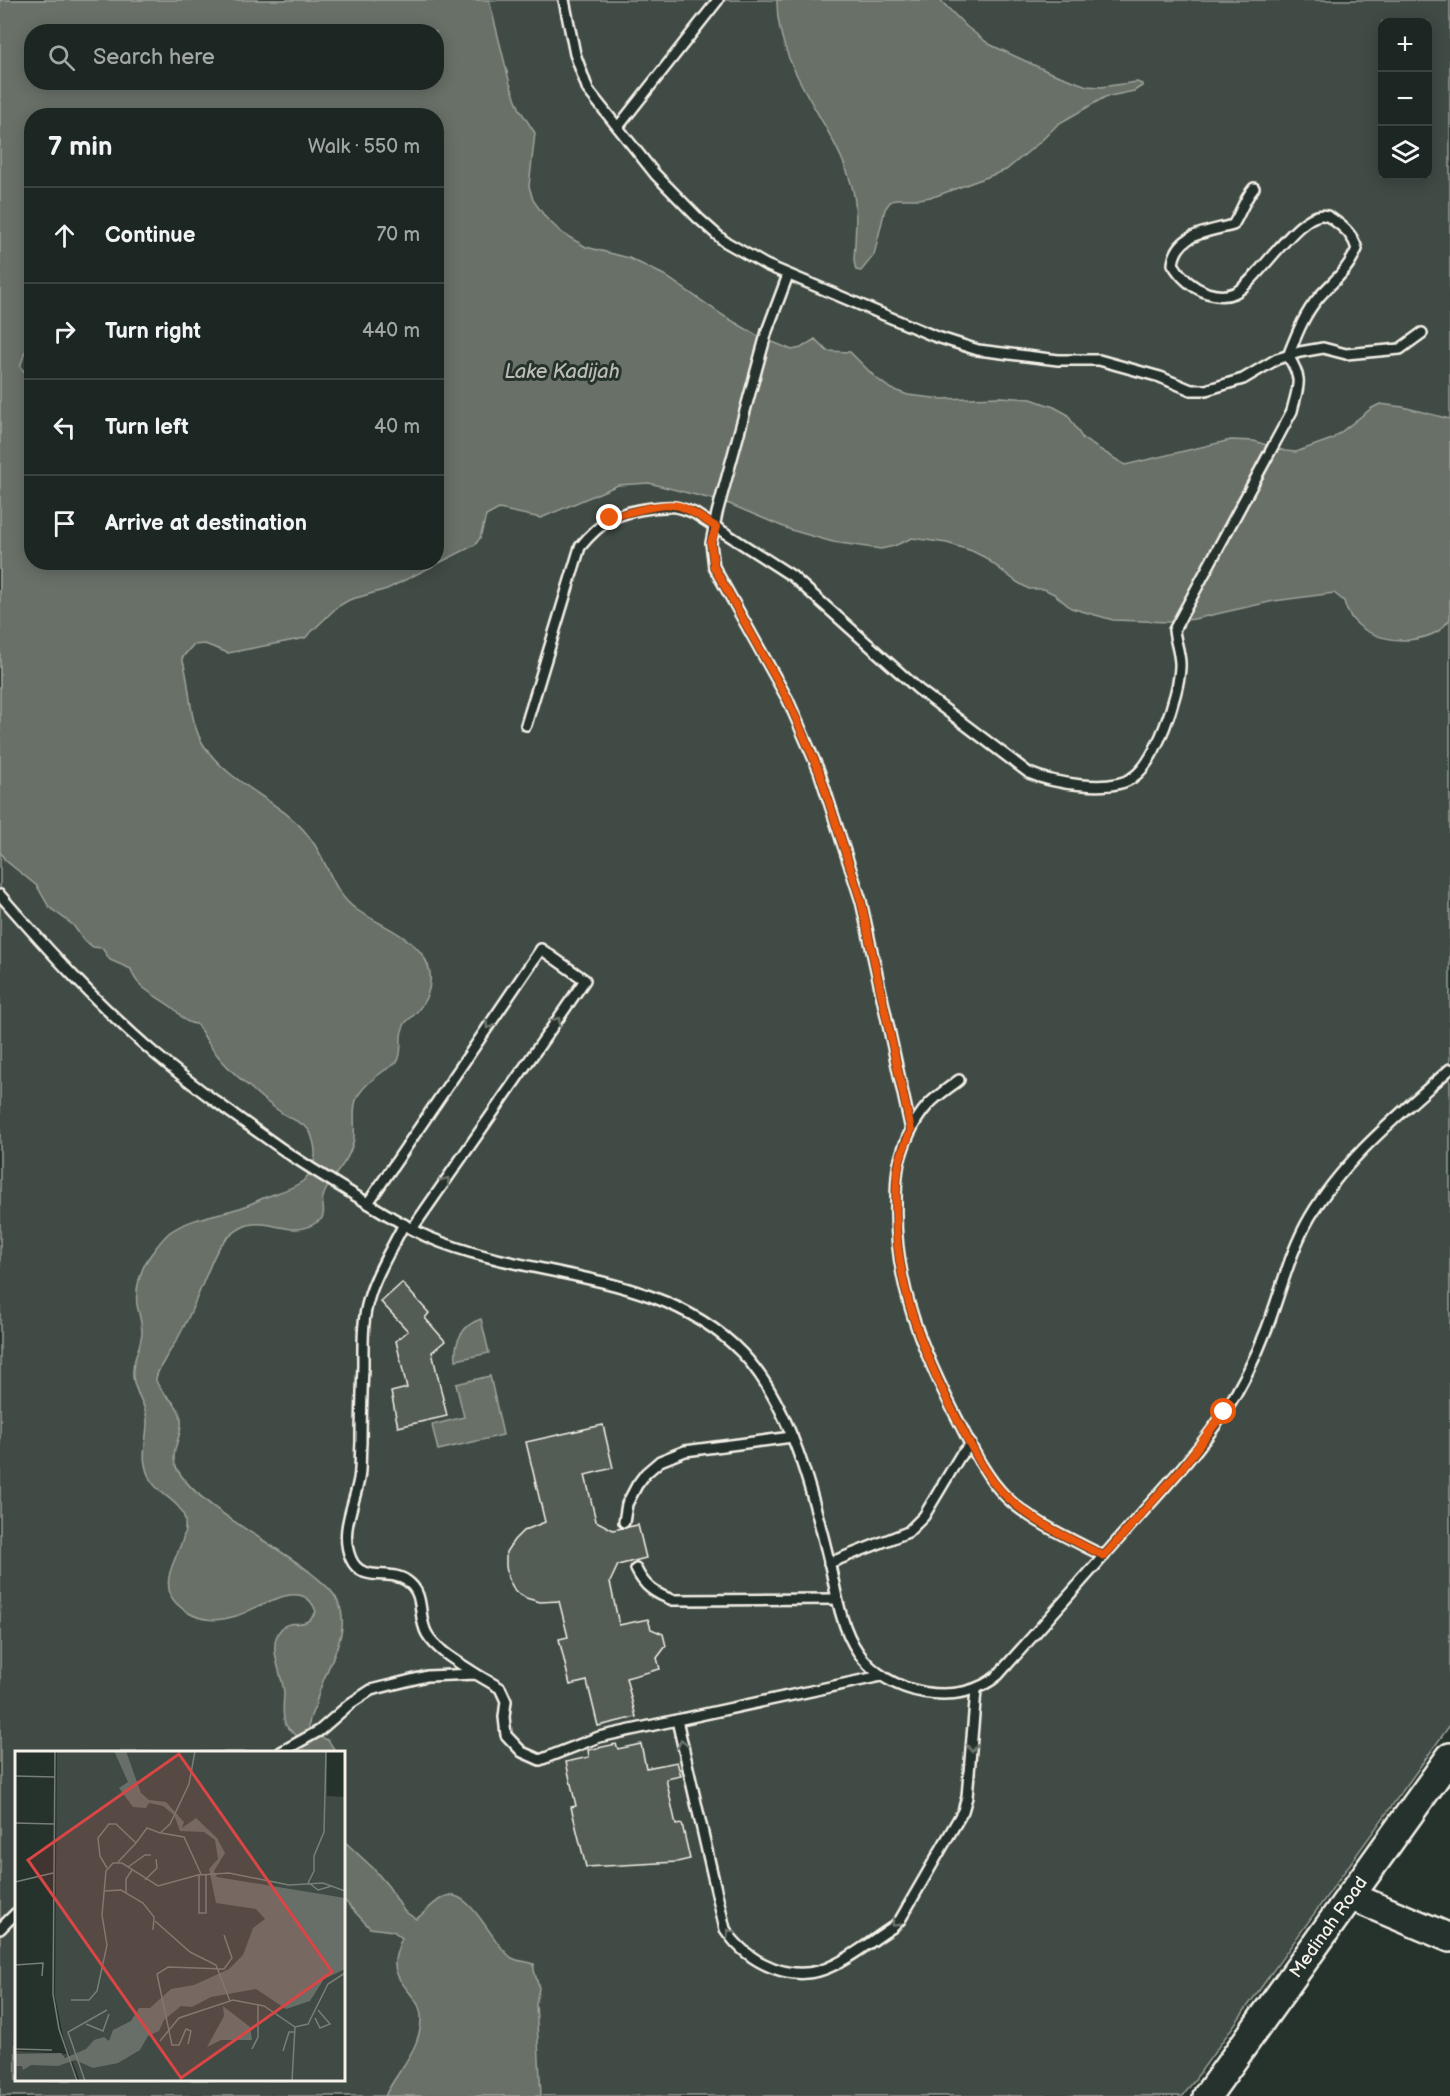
<!DOCTYPE html>
<html lang="en">
<head>
<meta charset="utf-8">
<style>
	body { margin:0; font-family:"Balsamiq Sans",sans-serif; background:#252e2a; color:#f1f3f6 }
	.controls { position:absolute; right:18px; top:18px; display:grid; overflow:hidden; border-radius:12px; box-shadow:0 3px 15px #0003 }
	.controls button { width:54px; height:54px; display:grid; place-items:center; padding:0; border:0; border-bottom:2px solid #3a4340; background:#1c2622; color:#f1f3f6; font:30px sans-serif }
	.stop { position:absolute; width:18px; height:18px; margin:-14px; border:4px solid #ea580c; border-radius:50%; background:#fff }
	.stop.end { background:#ea580c; border-color:#fff; box-shadow:0 2px 6px #0008 }
	.list { margin:0; padding:0; list-style:none }
	h2 { display:flex; justify-content:space-between; align-items:center; height:78px; margin:0; padding:0 24px; font-size:26px }
	h2 small { font-size:20px; font-weight:400; color:#a0a5a5 }
	.list li { display:grid; grid-template-columns:39px 1fr auto; gap:18px; align-items:center; box-sizing:border-box; height:96px; padding:0 24px; border-top:2px solid #3a4340 }
	.list b { display:block; font-size:22px; white-space:nowrap }
	.list em { font-size:20px; font-style:normal; color:#a0a5a5 }
	.icon { flex:none; width:33px; height:33px; fill:none; stroke:currentColor; stroke-width:2; stroke-linecap:round; stroke-linejoin:round }
	.map { position:relative; flex:none; width:1450px; height:2096px; overflow:hidden }
	.search { position:absolute; background:#1c2622; box-shadow:0 3px 15px #0003; left:24px; top:24px; width:420px; height:66px; display:flex; align-items:center; gap:15px; box-sizing:border-box; padding:0 21px; border-radius:24px; color:#a0a5a5; font-size:22px }
	.panel { position:absolute; background:#1c2622; box-shadow:0 3px 15px #0003; left:24px; top:108px; width:420px; height:462px; border-radius:24px }
	.map>svg:first-child { display:block }
	.green { fill:#414b45; stroke:#9a9e96; stroke-width:1.5; fill-rule:evenodd }
	.water { fill:#676f68; stroke:#9fa39b; stroke-width:1.5; fill-rule:evenodd }
	.building { fill:#525c55; stroke:#f4f1e8; stroke-width:1.5 }
	.lines { fill:none; stroke-linecap:round; stroke-linejoin:round }
	.lane-casing { stroke:#f4f1e8; stroke-width:14 }
	.secondary-casing { stroke:#f4f1e8; stroke-width:32 }
	.lane { stroke:#26332d; stroke-width:9 }
	.secondary { stroke:#26332d; stroke-width:27 }
	.oneway { stroke:#6e766e }
	.route { stroke:#ea580c; stroke-width:8 }
	.labels { text-anchor:middle; stroke-width:6; stroke-linejoin:round; paint-order:stroke }
	.street-label { font-size:18px; fill:#f4f1e8; stroke:#26332d }
	.water-label { font-size:20px; font-style:italic; fill:#bcbdb5; stroke:#26332d }
	.inset-road { fill:none; stroke:#787f78; stroke-width:1.5 }
	.view { fill:#da4645; fill-opacity:0.15; stroke:#da4645; stroke-width:3 }
	.inset-edge { fill:none; stroke:#f4f1e8; stroke-width:3 }
</style>
</head>
<body>
<div class="map">
<svg width="1450" height="2096" viewBox="0 0 1450 2096">
	<rect width="100%" height="100%" fill="#26332d"/>
	<filter id="ink" filterUnits="userSpaceOnUse"><feTurbulence type="fractalNoise" baseFrequency=".0167" numOctaves="2"/><feDisplacementMap in="SourceGraphic" scale="12" xChannelSelector="R" yChannelSelector="G"/><feConvolveMatrix kernelMatrix="1 2 1 2 8 2 1 2 1" color-interpolation-filters="sRGB"/></filter>
	<g filter="url(#ink)">
		<path class="green" d="M0,0H1450V1725L1183,2096H0ZM1382,22H1428V176H1382ZM32,32H436V82H32ZM32,116H436V562H32ZM16,1752H344V2080H16Z"/>
		<g class="water">
			<path d="M0,0H489L510,84L520,110L535,133L529,186L533,200L546,218L562,233L586,247L629,258L664,275L724,316L758,336L792,350L801,348L815,339L827,351L850,352L876,378L891,389L908,395L942,399L1000,397L1031,399L1054,407L1067,414L1083,439L1125,465L1231,440L1254,441L1285,451L1296,452L1332,439L1372,408L1380,404L1403,407L1450,419V619C1446,624 1442,629 1437,632C1405,649 1352,639 1344,601L1334,593L1274,601L1194,619L1169,622L1113,620L1071,608L1054,594L1044,589H1029L1017,582L984,557L972,551L947,543L912,538L894,546L881,549L833,542L791,530L727,503L649,483L618,485L541,518L499,509L486,516L480,538L475,545L387,589L349,600L337,607L305,638L228,653L205,644L193,645L182,658C192,686 187,721 205,747C231,785 278,799 307,834C328,858 330,891 357,910C381,926 425,940 430,973C432,991 424,1005 412,1017C407,1021 405,1022 403,1028C398,1038 404,1053 397,1062C396,1063 386,1070 385,1070C375,1077 366,1084 359,1094C350,1108 357,1127 353,1143C347,1167 330,1175 323,1197C321,1203 326,1212 322,1218C321,1220 319,1221 317,1222C294,1239 272,1219 248,1225C238,1228 226,1238 220,1246C213,1256 210,1267 205,1278C197,1298 189,1318 179,1336C174,1346 155,1371 156,1380C158,1392 177,1401 180,1414C186,1433 167,1452 177,1469C199,1508 274,1543 311,1573C319,1580 331,1588 336,1598C352,1625 334,1653 324,1679C320,1687 318,1697 315,1706C311,1716 307,1722 310,1733L328,1740L336,1752H300C300,1747 299,1739 296,1735C292,1731 288,1730 286,1725C281,1714 284,1703 284,1693C283,1675 266,1646 281,1629C291,1617 304,1632 316,1612C304,1574 257,1610 236,1616C219,1621 203,1622 187,1612C181,1608 174,1603 171,1596C160,1571 188,1546 185,1521C183,1502 158,1495 150,1479C139,1458 147,1443 147,1421C147,1406 137,1396 134,1382C129,1365 141,1349 142,1332C142,1323 139,1314 137,1305C135,1287 141,1267 152,1253C157,1246 164,1237 170,1232C188,1219 219,1214 240,1208C250,1205 259,1199 269,1196C280,1192 294,1188 303,1181C309,1176 316,1161 315,1152C315,1146 312,1135 309,1130C303,1123 289,1118 282,1113C272,1106 261,1098 253,1090C241,1080 223,1063 214,1051C207,1043 203,1032 196,1024C183,1023 182,1015 173,1008C158,996 136,989 131,969L110,960L102,948L93,947L83,939L73,925L49,907L37,886L5,860L0,852ZM32,32H436V82H32ZM32,116H436V562H32V379L20,367L25,352L32,347Z"/>
			<path d="M777,0H940L967,27L989,44L1049,72L1087,86L1101,87L1137,82L1142,84V86L1134,91L1105,97L1058,124L1040,142L1006,170L936,196L919,199H896L890,202L885,209L874,255L861,271L856,270L854,261C855,237 859,207 851,183C832,120 776,69 777,0Z"/>
			<path d="M481,1319L489,1353L456,1360C454,1342 462,1325 481,1319Z"/>
			<polygon points="490,1376 503,1435 438,1450 432,1425 464,1417 456,1384"/>
			<path d="M344,1841L373,1868L389,1887L404,1911L416,1919C425,1913 435,1900 446,1896C472,1889 492,1945 512,1958C519,1962 527,1961 534,1964V1970L539,1988L536,2004L541,2096H385C397,2071 422,2048 421,2017C421,1995 392,1984 395,1960C396,1953 399,1945 402,1938L393,1931L370,1928L344,1900Z"/>
		</g>
		<g class="building">
			<polygon points="402,1283 429,1313 425,1318 445,1341 432,1352 447,1416 398,1427 391,1392 407,1388 396,1341 408,1331 381,1302"/>
			<polygon points="603,1425 613,1468 585,1475 596,1521 613,1530 638,1525 646,1558 618,1565 610,1582 619,1625 648,1619 651,1629 663,1634 666,1646 657,1658 660,1669 626,1678 636,1717 598,1726 587,1681 570,1685 559,1639 568,1637 559,1601 540,1602 526,1598 515,1591 508,1578 506,1566 506,1552 514,1540 523,1531 545,1522 526,1442"/>
			<polygon points="616,1744 618,1749 641,1744 646,1768 677,1762 681,1776 666,1779 676,1825 682,1824 690,1859 677,1862 586,1867 571,1807 576,1806 566,1762 589,1757 588,1750"/>
		</g>
		<g class="lines">
			<defs>
				<g id="lane">
					<polyline points="564,0 575,54 588,90 655,174 698,218 724,241 766,265 934,336 978,350 1058,360 1099,360 1160,377 1191,390 1206,390 1243,379 1277,359 1300,352 1323,348 1346,354 1400,349 1422,333"/>
					<polyline points="618,127 718,0"/>
					<polyline points="788,275 767,331 717,513 711,543 714,567 788,700 819,771 861,901 911,1130"/>
					<path d="M526,725L580,547C602,520 618,512 652,508C672,506 675,505 694,513L792,576L918,689L1029,773C1052,783 1110,793 1132,778C1156,763 1179,694 1180,667C1181,655 1175,642 1174,630L1292,411C1298,385 1304,381 1288,356C1296,336 1304,314 1319,297C1335,279 1346,273 1357,249C1353,236 1346,229 1335,221C1332,219 1330,217 1327,216C1301,206 1257,284 1234,293C1225,297 1217,296 1207,293C1192,287 1181,278 1173,264C1177,233 1208,232 1233,225C1241,213 1244,199 1254,188"/>
					<path d="M0,895C48,950 98,1005 154,1053C198,1090 245,1123 292,1156C323,1176 354,1195 386,1214C400,1222 414,1231 428,1237C530,1281 660,1268 742,1353C790,1403 813,1494 829,1561C836,1591 840,1626 858,1652C886,1695 960,1709 998,1675C1043,1625 1087,1575 1131,1525C1163,1489 1197,1453 1224,1413C1241,1387 1256,1357 1267,1328C1281,1291 1290,1251 1310,1217C1344,1159 1400,1114 1450,1069"/>
					<path d="M959,1080C949,1088 936,1096 927,1106C914,1121 904,1143 899,1163C896,1176 896,1190 896,1204C894,1285 923,1353 960,1424C973,1450 986,1477 1006,1497C1033,1523 1071,1539 1104,1556"/>
					<polyline points="368,1203 541,949 585,980 412,1229"/>
					<path d="M404,1224C393,1246 375,1275 369,1298C362,1320 363,1343 363,1366C362,1391 361,1417 361,1443C360,1455 361,1468 359,1479C354,1506 339,1532 351,1559C362,1584 390,1568 407,1581C426,1594 417,1617 427,1634C438,1652 460,1663 476,1674"/>
					<polyline points="624,1522 627,1504 637,1485 646,1473 660,1461 685,1451 792,1437"/>
					<polyline points="829,1563 908,1532 924,1516 960,1456 971,1444"/>
					<path d="M636,1569C644,1586 655,1594 673,1600L837,1599"/>
					<path d="M881,1676L677,1720L725,1929C748,1964 794,1986 834,1965C855,1955 874,1939 893,1927L900,1920L963,1811L967,1797L976,1690"/>
					<polyline points="281,1752 319,1731 351,1703 371,1690 427,1676 476,1674 500,1688 506,1701 504,1717 506,1735 522,1752 540,1760 599,1737 677,1720"/>
					<polyline points="0,1929 16,1913"/>
				</g>
				<g id="secondary">
					<polyline points="1350,1896 1450,1938"/>
					<path id="s1" d="M1207,2096L1450,1757"/>
				</g>
			</defs>
			<use href="#lane" class="lane-casing"/>
			<use href="#secondary" class="secondary-casing"/>
			<use href="#lane" class="lane"/>
			<use href="#secondary" class="secondary"/>
		</g>
		<defs><path id="oneway-chevron" d="M-2-3.5L2.5 0L-2 3.5" fill="none" stroke-width="1.6" stroke-linecap="round" stroke-linejoin="round" transform="scale(1.5)"/></defs>
		<g class="oneway">
			<use href="#oneway-chevron" transform="translate(557 1021) rotate(-55)"/>
			<use href="#oneway-chevron" transform="translate(489 1025) rotate(124)"/>
			<use href="#oneway-chevron" transform="translate(446 1181) rotate(-55)"/>
			<use href="#oneway-chevron" transform="translate(682 1744) rotate(-103)"/>
			<use href="#oneway-chevron" transform="translate(972 1748) rotate(94)"/>
			<use href="#oneway-chevron" transform="translate(895 1923) rotate(136)"/>
			<use href="#oneway-chevron" transform="translate(730 1933) rotate(-122)"/>
		</g>
	</g>
	<g class="lines" filter="url(#ink)">
		<path class="route" d="M610,518C625,513 664,502 679,506C692,510 704,520 716,527L711,543L714,567L788,700L819,771L861,901L911,1130C907,1141 901,1153 899,1164C896,1178 896,1192 896,1205C894,1283 923,1353 958,1421C972,1447 985,1477 1007,1497C1034,1523 1071,1539 1104,1556L1183,1467L1224,1412"/>
	</g>
	<g class="labels">
		<g class="street-label">
			<text dy="6" stroke="none"><textPath href="#s1" startOffset="208">Medinah Road</textPath></text>
		</g>
		<g class="water-label">
			<text x="562" y="378">Lake Kadijah</text>
		</g>
	</g>
	<g transform="translate(15 1751)">
		<rect width="330" height="330" fill="#26332d"/>
		<path d="M42,0H312V45L330,46V330H65L49,289L40,245ZM0,300L52,303L61,330H0Z" fill="#414b45"/>
		<path d="M99,0H111L126,42L134,49L151,51L169,71L167,77L181,67L202,87L210,102L199,120L202,126L330,147V218L309,228L295,250L271,258L241,238L196,246L177,256L166,255L149,269L144,280L133,285L125,299L103,312L78,317L60,309L43,315L16,314L8,319L7,315H0V303L46,302L50,307L71,298L79,289L89,286L94,290L98,279L116,270L124,257H135L156,238L179,234L214,218L228,204L238,177L250,168L241,158L201,152L194,118L203,108L200,89L189,81L165,80L159,64L148,55L134,52L131,57L118,56L104,37L113,31ZM208,255L235,276L237,289H206L192,296L209,265Z" fill="#676f68"/>
		<path class="inset-road" d="M40,0L38,243L44,278L62,330M0,25L39,26M0,72L39,73M146,82L169,86L186,123M121,92L132,77L145,82L155,73L174,33L180,0M113,116L130,104H136M92,117L85,105L83,87L94,73H101L121,92L103,111M184,123V162H191V123M130,129L142,117L141,108M0,131L38,122M293,132L299,120V105L309,81L311,0M294,132L303,139L317,135M89,140L106,139L128,152L139,166L138,179M111,142V128L117,119M140,170L175,201L201,214L215,250M0,214L28,212L27,225M56,249H74L82,240L92,194L87,164L91,120L98,112H107L143,135L183,124L214,122L274,134L308,132L330,140M300,267L305,277L315,273L303,259M71,273L88,280L94,263M145,290L164,267L218,249L249,255L280,276L293,273L313,233L330,222M173,293L176,280L171,278L164,294H157L142,223L153,216L209,218L217,207L209,184M0,298L37,299M237,298L243,286V253M268,300L274,281H279M70,330L53,281L92,259M277,330L280,276"/>
		<path class="view" d="M164,3L317,221L166,327L13,109Z"/>
		<rect width="330" height="330" class="inset-edge"/>
	</g>
</svg>
<div class="controls">
<button>+</button>
<button>−</button>
<button><svg class="icon" aria-label="layers" viewBox="0 0 24 24"><path d="M12 4l9 5-9 5-9-5zM3 14l9 5 9-5"/></svg></button>
</div>
<div class="stop" style="left:1224px;top:1412px"></div>
<div class="stop end" style="left:610px;top:518px"></div>
<div class="search"><svg class="icon" aria-label="search" viewBox="0 0 24 24"><circle cx="10" cy="10" r="6"/><path d="M15 15l6 6"/></svg>Search here</div>
<section class="panel">
<h2>7 min<small>Walk · 550 m</small></h2>
<ul class="list">
<li><svg class="icon" aria-label="ahead" viewBox="0 0 24 24"><path d="M12 20V5M6 11l6-6 6 6"/></svg><div><b>Continue</b></div><em>70 m</em></li>
<li><svg class="icon" aria-label="right" viewBox="0 0 24 24"><path d="M7 20v-9h11M14 6l5 5-5 5"/></svg><div><b>Turn right</b></div><em>440 m</em></li>
<li><svg class="icon" aria-label="left" viewBox="0 0 24 24"><path d="M17 20v-9H6M10 6l-5 5 5 5"/></svg><div><b>Turn left</b></div><em>40 m</em></li>
<li><svg class="icon" aria-label="arrive" viewBox="0 0 24 24"><path d="M6 21V4h12l-3 4 3 4H6"/></svg><div><b>Arrive at destination</b></div></li>
</ul>
</section>
</div>
</body>
</html>
